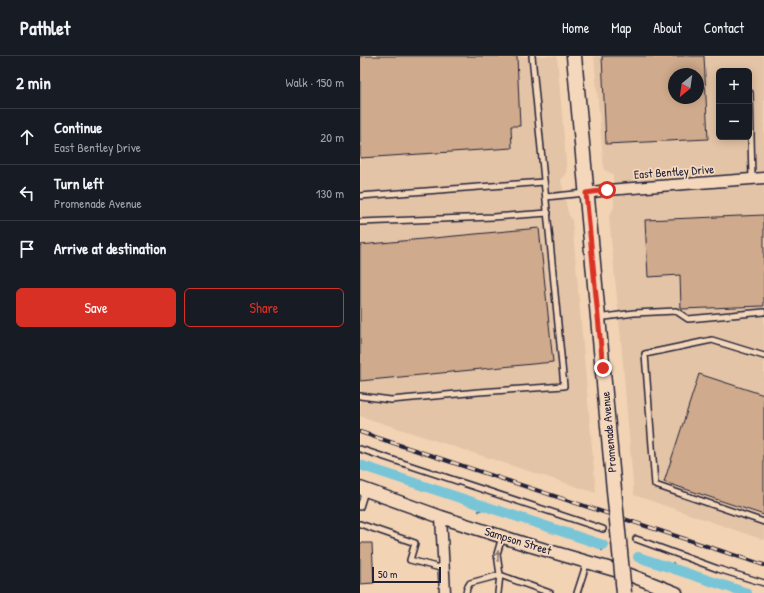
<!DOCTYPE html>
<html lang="en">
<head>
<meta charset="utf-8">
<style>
	body { margin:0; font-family:"Patrick Hand",sans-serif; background:#20242c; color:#f1f3f6 }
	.controls { position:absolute; right:12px; top:12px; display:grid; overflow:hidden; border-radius:6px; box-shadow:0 2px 10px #0003 }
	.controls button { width:36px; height:36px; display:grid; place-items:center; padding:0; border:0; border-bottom:1px solid #363941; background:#171b24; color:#f1f3f6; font:20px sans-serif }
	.compass { position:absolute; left:308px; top:12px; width:36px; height:36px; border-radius:50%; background:#171b24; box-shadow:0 2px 10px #0003; rotate:209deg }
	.scale { position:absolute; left:12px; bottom:10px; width:69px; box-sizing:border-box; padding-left:4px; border:2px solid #22223b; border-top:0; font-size:11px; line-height:14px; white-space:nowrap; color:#22223b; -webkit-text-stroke:3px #f5d8bb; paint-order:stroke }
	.stop { position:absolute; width:12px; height:12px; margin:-9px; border:3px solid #d93025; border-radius:50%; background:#fff }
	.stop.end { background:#d93025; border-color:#fff; box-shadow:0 1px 4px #0008 }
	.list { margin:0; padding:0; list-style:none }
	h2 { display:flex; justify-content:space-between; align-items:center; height:52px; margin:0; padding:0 16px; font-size:17px }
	h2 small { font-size:13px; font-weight:400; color:#9ea1a6 }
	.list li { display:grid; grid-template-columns:26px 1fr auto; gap:12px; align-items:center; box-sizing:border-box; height:56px; padding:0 16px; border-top:1px solid #363941 }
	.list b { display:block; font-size:15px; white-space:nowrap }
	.list p { margin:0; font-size:13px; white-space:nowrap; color:#9ea1a6 }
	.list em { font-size:13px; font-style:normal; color:#9ea1a6 }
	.actions { display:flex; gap:8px; padding:12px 16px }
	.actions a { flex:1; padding:9px 0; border:1px solid #d93025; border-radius:6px; text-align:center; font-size:14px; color:#d93025 }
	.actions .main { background:#d93025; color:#fff }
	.icon { flex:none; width:22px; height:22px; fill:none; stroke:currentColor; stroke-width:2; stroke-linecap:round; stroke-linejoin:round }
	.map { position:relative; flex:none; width:404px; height:537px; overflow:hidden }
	header { display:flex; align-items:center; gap:24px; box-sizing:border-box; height:56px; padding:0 20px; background:#171b24; border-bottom:1px solid #363941 }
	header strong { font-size:19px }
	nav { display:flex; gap:22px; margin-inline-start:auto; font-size:14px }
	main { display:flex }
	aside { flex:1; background:#171b24 }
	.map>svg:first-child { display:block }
	.built { fill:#e4c4a6; fill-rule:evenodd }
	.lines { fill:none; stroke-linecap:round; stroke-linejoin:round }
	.stream { stroke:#568499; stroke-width:2.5 }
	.canal { stroke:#79c5d8; stroke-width:10 }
	.building { fill:#cfaa8c; stroke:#22223b; fill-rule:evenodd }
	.service-casing { stroke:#22223b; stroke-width:8 }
	.minor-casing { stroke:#22223b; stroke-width:13 }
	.tertiary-casing { stroke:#22223b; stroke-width:15 }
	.secondary-casing { stroke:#22223b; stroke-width:17 }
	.service { stroke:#f5d8bb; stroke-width:5 }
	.minor { stroke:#f5d8bb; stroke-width:10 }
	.tertiary { stroke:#f5d8bb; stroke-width:12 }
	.secondary { stroke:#f5d8bb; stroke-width:14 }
	.rail-casing { stroke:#22223b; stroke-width:4 }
	.rail { stroke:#f5d8bb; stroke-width:2.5; stroke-dasharray:8; stroke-linecap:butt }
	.secondary-bridge-casing { stroke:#22223b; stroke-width:17; stroke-linecap:butt }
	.secondary-bridge { stroke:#f5d8bb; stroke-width:14 }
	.oneway { fill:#8c7d7b }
	.route { stroke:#d93025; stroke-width:5 }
	.labels { text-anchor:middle; stroke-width:3.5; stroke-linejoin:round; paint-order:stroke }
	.street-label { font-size:12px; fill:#22223b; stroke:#f5d8bb }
</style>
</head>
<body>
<header>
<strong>Pathlet</strong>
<nav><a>Home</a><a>Map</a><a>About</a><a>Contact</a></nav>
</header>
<main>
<aside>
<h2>2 min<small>Walk · 150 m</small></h2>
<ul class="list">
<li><svg class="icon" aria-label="ahead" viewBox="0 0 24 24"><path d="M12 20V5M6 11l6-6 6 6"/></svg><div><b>Continue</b><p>East Bentley Drive</p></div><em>20 m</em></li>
<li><svg class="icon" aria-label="left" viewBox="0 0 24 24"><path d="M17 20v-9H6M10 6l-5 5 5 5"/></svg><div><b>Turn left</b><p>Promenade Avenue</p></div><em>130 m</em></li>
<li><svg class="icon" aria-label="arrive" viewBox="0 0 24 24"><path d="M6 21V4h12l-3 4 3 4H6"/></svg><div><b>Arrive at destination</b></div></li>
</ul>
<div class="actions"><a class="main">Save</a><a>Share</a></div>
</aside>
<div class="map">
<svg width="404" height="537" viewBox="0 0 404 537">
	<rect width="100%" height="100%" fill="#f2d3b4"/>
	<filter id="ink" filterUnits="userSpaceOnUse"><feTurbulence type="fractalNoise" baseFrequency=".025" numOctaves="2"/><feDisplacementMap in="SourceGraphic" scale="8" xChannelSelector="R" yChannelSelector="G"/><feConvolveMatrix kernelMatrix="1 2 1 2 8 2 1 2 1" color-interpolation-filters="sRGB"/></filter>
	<g filter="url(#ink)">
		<g class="built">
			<polygon points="0,0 197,0 207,117 201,124 208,157 212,164 236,437 0,360"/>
			<path d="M234,0H404V484L274,439L260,273L249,161L254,151L253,118L244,114ZM359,15H389V81H359ZM314,18H338V42H314Z"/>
		</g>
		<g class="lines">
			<g class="stream">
				<polyline points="119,455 125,450"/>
				<polyline points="242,494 242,489"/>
				<polyline points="313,507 314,513"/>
			</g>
			<g class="canal">
				<polyline points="0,409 243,489"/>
				<polyline points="278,501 387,537"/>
			</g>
		</g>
		<g class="building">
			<polygon points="0,0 157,0 160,70 151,70 152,92 0,102"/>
			<path d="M242,0H344L348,83L246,88ZM314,18H338V42H314Z"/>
			<polygon points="404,159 404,250 321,253 320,219 288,221 285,164"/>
			<polygon points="179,172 193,306 0,325 0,189"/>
			<polygon points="339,318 404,339 404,459 304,426"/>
			<polygon points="0,487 12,487 14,527 0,528"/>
		</g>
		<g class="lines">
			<defs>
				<g id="service">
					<polyline points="390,37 392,123"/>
					<polyline points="0,140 184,126"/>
					<polyline points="186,141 225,137"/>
					<polyline points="0,166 133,161 188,157"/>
					<polyline points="238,262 274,257 316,255 328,263 404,256"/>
					<polyline points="404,300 352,284 285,298 295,429 404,466"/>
					<path d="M0,340L31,344L119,336L204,330C194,220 183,110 172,0"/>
					<polyline points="0,393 243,473"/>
					<polyline points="0,451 5,435"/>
					<polyline points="0,468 55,487 50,504 84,513"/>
					<polyline points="276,483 358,513 404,527"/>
					<polyline points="106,537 107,532 110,527 140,519 190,537"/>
					<polyline points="138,537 140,519 137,498 142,481"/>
					<polyline points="217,537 227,506"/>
				</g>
				<g id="minor">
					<polyline points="227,137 247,134 404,122"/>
					<polyline points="81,461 85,537"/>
				</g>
				<polyline id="tertiary" points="0,432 81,461 165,488 265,517 316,537"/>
				<polyline id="secondary" points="214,0 251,403"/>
			</defs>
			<use href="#service" class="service-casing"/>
			<use href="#minor" class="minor-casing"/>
			<use href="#tertiary" class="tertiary-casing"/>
			<use href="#secondary" class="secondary-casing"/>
			<use href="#service" class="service"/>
			<use href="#minor" class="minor"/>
			<use href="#tertiary" class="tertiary"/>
			<use href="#secondary" class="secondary"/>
			<defs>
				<polyline id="rail" points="0,376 404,509"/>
			</defs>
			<use href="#rail" class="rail-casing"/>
			<use href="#rail" class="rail"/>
			<defs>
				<polyline id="secondary-bridge" points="251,403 264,537"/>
			</defs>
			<use href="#secondary-bridge" class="secondary-bridge-casing"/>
			<use href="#secondary-bridge" class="secondary-bridge"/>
		</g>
		<defs><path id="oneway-solid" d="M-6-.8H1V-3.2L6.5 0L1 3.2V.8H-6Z"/></defs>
		<use class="oneway" href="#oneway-solid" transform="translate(138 500) rotate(-89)"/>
	</g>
	<g class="lines" filter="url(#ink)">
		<polyline class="route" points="243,312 226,137 247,134"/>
	</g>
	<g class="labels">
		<g class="street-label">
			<text transform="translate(314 116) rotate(-4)" y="4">East Bentley Drive</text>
			<text transform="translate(249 376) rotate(-95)" y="4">Promenade Avenue</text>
			<text transform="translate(158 485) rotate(17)" y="4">Sampson Street</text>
		</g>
	</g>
</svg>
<div class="controls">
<button>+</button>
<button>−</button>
</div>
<svg class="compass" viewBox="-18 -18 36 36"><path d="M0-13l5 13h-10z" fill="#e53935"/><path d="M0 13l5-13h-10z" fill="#9ea1a6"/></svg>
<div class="scale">50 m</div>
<div class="stop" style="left:247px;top:134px"></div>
<div class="stop end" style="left:243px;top:312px"></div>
</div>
</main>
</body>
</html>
